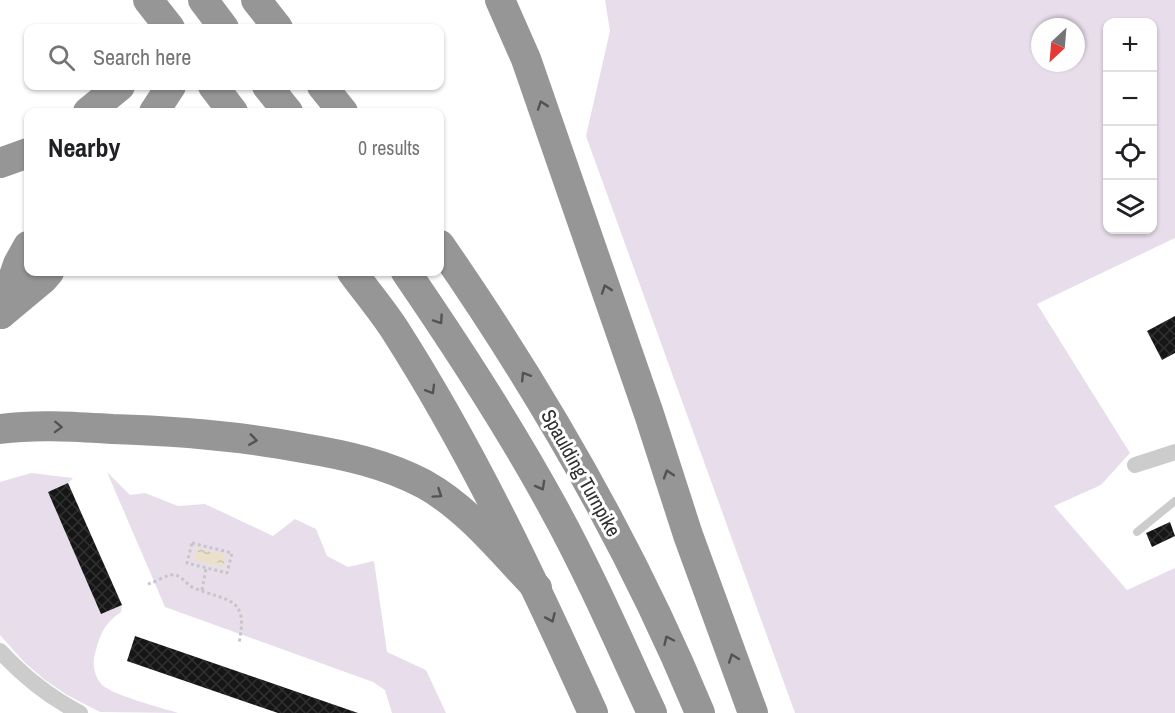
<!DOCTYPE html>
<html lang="en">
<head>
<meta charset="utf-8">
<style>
	body { margin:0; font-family:"Archivo Narrow",sans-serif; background:#f2f2f2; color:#202124 }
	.controls { position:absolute; right:18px; top:18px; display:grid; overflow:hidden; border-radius:12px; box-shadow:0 2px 4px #0004 }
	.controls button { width:54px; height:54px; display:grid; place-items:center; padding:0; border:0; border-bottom:2px solid #e0e0e0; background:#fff; color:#202124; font:30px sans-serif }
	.compass { position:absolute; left:1031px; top:18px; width:54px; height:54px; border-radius:50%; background:#fff; box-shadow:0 2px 4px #0004; rotate:206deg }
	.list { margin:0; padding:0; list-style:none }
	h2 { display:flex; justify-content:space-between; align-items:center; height:78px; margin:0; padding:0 24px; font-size:26px }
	h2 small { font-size:20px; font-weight:400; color:#757577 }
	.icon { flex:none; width:33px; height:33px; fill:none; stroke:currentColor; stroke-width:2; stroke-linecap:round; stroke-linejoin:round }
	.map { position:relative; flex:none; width:1175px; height:713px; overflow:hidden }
	.search { position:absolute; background:#fff; box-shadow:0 2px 4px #0004; left:24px; top:24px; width:420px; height:66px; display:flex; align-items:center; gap:15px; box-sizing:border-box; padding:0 21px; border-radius:12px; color:#757577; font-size:22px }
	.panel { position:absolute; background:#fff; box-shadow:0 2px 4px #0004; left:24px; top:108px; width:420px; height:168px; border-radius:12px }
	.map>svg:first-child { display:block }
	.green { fill:#e8ddeb; fill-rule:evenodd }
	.water { fill:url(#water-ripples) }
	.building { fill:url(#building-cross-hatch) }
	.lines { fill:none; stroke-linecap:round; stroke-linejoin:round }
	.path { stroke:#c6c6c6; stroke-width:3; stroke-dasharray:3 3; stroke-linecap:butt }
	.lane { stroke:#ccc; stroke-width:8 }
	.street { stroke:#ccc; stroke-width:16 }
	.highway { stroke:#969696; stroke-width:30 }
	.oneway { stroke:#535353 }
	.labels { text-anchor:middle; stroke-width:6; stroke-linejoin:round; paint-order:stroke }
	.street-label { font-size:20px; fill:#2f2f2f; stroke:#fff }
</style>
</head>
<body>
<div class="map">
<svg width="1175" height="713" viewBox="0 0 1175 713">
	<defs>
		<pattern id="water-ripples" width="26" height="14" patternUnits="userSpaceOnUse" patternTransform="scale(1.5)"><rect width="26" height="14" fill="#ebe1ca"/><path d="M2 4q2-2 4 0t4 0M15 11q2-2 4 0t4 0" fill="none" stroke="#cac1ae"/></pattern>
		<pattern id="building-cross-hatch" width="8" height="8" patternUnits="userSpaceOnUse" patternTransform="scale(1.5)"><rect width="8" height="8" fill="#161616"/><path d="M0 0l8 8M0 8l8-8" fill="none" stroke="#303030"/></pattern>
	</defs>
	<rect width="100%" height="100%" fill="#fff"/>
	<g class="green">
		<path d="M605,0H1175V238L1037,304L1130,453L1101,485L1054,506L1127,590L1175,568V713H795L586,136L610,31ZM1108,22H1152V230H1108ZM1040,27H1076V63H1040Z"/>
		<polygon points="107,472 130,495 145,493 178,506 205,504 273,536 295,519 316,529 327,556 348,567 374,561 387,652 426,670 446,713 392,713 385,690 373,682 165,607"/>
		<path d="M31,473L73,478L68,483L48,492L101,613L122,605L121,612C106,622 101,632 96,650C92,661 93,675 102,685C115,696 160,707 178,713L100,712L67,695L45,680L24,662L0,635V482Z"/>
	</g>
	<polygon class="water" points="197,548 226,555 223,567 194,560"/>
	<g class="building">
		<polygon points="1175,316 1175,353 1162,360 1147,331"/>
		<polygon points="68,483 122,605 101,614 48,492"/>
		<polygon points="1170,522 1175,536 1152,547 1146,533"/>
		<polygon points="135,636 358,713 278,713 127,661"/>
	</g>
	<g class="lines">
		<g class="path">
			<polygon points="192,543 232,553 227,573 187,563"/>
			<path d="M148,584C155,582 163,577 170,575C181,573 185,584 194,588C228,602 249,596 239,643"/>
			<polyline points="202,590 206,568"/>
		</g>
		<polyline class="lane" points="1137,532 1175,501"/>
		<g class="street">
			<polyline points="1135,465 1175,452"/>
			<path d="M0,651C23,676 49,697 80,713"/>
		</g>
		<g class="highway">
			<polyline points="148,0 170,28"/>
			<polyline points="203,0 224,28"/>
			<polyline points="256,0 278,28"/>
			<polyline points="500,0 526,59 649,414 688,535 753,713"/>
			<polyline points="213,86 233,112"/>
			<polyline points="267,86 288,112"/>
			<polyline points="322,86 343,112"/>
			<polyline points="88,112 120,86"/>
			<polyline points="154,112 171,86"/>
			<polyline points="0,163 28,153"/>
			<path d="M440,245C541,391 632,548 700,713"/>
			<path d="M352,272C366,291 382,310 395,330C473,452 534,582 593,713"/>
			<path d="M406,272C458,348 509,426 553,507C590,574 620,644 652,713"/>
			<polyline points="1,314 18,264 28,246"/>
			<polyline points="1,314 43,279 49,272"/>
			<path d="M0,429C38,424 76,427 113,429C177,431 240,436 303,448C345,455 386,464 424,484C469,509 502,552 537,588"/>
		</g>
	</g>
	<defs><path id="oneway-chevron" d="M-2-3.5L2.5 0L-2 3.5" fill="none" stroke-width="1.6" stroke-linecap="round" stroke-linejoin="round" transform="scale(1.5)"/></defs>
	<g class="oneway">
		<use href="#oneway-chevron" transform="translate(542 105) rotate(-109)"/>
		<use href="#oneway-chevron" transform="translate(606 289) rotate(-109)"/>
		<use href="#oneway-chevron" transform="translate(439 320) rotate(56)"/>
		<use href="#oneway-chevron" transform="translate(525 376) rotate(-122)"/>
		<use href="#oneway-chevron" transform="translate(431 390) rotate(59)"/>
		<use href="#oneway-chevron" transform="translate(58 427) rotate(2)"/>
		<use href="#oneway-chevron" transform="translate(253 440) rotate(8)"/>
		<use href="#oneway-chevron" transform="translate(668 474) rotate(-108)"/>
		<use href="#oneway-chevron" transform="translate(541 486) rotate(61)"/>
		<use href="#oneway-chevron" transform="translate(438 494) rotate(34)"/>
		<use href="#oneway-chevron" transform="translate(551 618) rotate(66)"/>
		<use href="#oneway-chevron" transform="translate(668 640) rotate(-115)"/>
		<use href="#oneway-chevron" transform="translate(733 658) rotate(-110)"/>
	</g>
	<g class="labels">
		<g class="street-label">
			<text transform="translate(581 473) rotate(61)" y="7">Spaulding Turnpike</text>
		</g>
	</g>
</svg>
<div class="controls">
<button>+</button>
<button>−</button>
<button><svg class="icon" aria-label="locate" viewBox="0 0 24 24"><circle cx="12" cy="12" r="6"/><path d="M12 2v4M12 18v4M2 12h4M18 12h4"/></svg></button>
<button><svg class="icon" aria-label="layers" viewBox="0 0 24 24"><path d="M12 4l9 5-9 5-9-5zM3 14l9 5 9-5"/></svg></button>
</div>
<svg class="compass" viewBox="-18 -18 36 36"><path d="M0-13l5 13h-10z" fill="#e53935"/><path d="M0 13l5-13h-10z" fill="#757577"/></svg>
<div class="search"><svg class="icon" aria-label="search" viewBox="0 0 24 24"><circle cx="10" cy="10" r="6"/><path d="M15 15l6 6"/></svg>Search here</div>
<section class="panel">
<h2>Nearby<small>0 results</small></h2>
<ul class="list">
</ul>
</section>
</div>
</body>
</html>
